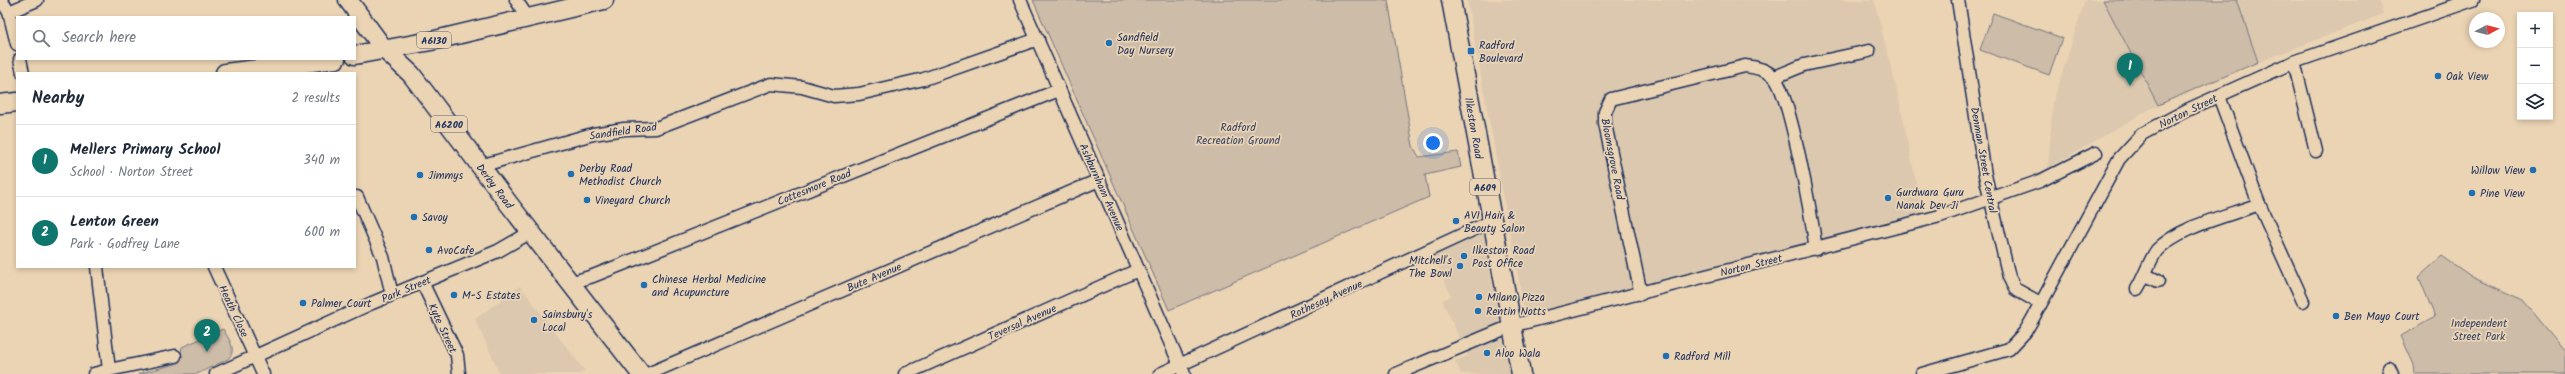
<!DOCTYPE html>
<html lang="en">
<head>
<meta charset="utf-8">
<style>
	body { margin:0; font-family:Kalam,sans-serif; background:#f6f6f7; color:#1f2937 }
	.controls { position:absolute; right:12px; top:12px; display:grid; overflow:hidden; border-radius:0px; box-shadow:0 2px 6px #0003 }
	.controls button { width:36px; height:36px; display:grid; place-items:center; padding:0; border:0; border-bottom:1px solid #e0e1e3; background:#fff; color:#1f2937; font:20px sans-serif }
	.compass { position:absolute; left:2469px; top:12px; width:36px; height:36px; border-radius:50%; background:#fff; box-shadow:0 2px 6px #0003; rotate:83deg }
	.you { position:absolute; left:1433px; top:143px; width:14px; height:14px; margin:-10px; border:3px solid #fff; border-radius:50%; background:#1a73e8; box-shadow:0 0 0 6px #1a73e833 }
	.badge { display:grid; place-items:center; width:26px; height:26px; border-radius:50%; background:#0f766e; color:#fff; font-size:13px; font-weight:700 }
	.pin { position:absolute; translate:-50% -33px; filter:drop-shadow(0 1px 2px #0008) }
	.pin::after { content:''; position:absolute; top:21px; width:14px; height:12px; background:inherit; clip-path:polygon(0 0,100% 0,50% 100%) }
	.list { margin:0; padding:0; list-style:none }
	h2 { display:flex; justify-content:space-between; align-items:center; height:52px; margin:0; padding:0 16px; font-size:17px }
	h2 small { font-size:13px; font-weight:400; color:#747a83 }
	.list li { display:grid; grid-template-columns:26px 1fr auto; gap:12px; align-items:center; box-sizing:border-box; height:72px; padding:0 16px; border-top:1px solid #e0e1e3 }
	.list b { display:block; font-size:15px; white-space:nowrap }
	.list p { margin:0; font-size:13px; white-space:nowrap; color:#747a83 }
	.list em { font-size:13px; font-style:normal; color:#747a83 }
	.icon { flex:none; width:22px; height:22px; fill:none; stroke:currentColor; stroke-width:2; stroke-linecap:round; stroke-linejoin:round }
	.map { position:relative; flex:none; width:2565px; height:374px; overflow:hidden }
	.search { position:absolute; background:#fff; box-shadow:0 2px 6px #0003; left:16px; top:16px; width:340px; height:44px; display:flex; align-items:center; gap:10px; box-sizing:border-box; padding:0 14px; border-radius:0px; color:#747a83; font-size:15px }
	.panel { position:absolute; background:#fff; box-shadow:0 2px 6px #0003; left:16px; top:72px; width:340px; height:196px; border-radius:0px }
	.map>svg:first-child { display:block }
	.built { fill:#dbc8ae }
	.green { fill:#cdbca8; stroke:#747683 }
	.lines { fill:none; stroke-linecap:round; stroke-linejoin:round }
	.street-casing { stroke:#1b2f5e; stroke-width:15 }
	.primary-casing { stroke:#1b2f5e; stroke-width:21 }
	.street { stroke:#ebd4b4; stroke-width:12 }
	.primary { stroke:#ebd4b4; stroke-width:18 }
	.poi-dot { fill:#1f6fb2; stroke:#ebd4b4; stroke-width:1.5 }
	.labels { text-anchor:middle; stroke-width:3.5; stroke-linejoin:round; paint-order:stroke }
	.shield { fill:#ebd4b4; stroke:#596078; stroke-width:1 }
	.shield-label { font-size:10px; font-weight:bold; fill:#1b2f5e }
	.poi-label { font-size:11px; fill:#1b2f5e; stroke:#ebd4b4; text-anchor:start }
	.street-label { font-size:11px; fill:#1b2f5e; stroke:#ebd4b4 }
	.park-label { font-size:11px; fill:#364469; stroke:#ebd4b4 }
</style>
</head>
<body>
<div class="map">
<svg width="2565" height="374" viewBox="0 0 2565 374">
	<rect width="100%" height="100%" fill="#ebd4b4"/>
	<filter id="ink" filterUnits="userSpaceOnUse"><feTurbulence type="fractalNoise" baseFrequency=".025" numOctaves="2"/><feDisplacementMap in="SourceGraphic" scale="8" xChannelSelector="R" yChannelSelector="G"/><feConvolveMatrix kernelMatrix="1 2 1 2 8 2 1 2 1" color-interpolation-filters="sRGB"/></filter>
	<g filter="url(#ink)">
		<g class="built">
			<polygon points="1467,0 1874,0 1898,94 1923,216 1526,318"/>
			<polygon points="2085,0 2378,0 2383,14 2241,69 2152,108 2048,168 2053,103"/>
			<polygon points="1483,234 1502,335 1510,374 1461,374 1455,361 1468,356 1442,300 1451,296 1434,256"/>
			<polygon points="520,286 585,371 579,374 500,374 475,319"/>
		</g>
		<g class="green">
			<polygon points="1033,0 1388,0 1413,146 1419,157 1458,152 1461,167 1425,175 1429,197 1169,310"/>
			<polygon points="2103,0 2237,0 2258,62 2158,105"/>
			<polygon points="1993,13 2062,38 2049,75 1980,50"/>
			<polygon points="2442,256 2472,277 2523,300 2565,351 2565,374 2415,374 2414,365 2401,336 2435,317 2419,277"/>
			<path d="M223,329C228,338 238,350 228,359L197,374H138L179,363L182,347Z"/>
		</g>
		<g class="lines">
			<defs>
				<g id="street">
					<polyline points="1,0 9,12 17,44"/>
					<polyline points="516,0 528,18"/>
					<polyline points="1020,0 1184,374"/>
					<polyline points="1958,0 1985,175 2009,277 2015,289 2040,303"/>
					<polyline points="9,12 37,0"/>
					<polyline points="20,59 23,73"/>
					<polyline points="2294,62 2316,151"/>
					<polyline points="1775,77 1804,65 1869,51"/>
					<polyline points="2219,96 2259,204 2303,301"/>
					<polyline points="480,166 593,134 624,129 656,128 771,84 802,87 834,96 859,94 924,79 1038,39"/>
					<polyline points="357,197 383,257 392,295"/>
					<polyline points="214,267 263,374"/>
					<polyline points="2146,275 2158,281"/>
					<polyline points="422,282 457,355 459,374"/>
					<polyline points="570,283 593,276 1059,90"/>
					<path d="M2137,289C2144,278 2150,259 2157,250C2180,226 2228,216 2259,204"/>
					<path d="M1641,294L1605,124V112L1611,99L1745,66C1755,67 1765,69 1773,76C1790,91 1812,221 1816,249"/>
					<polyline points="2389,368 2392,374"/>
					<polyline points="109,370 175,356"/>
					<polyline points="94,374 109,370 97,267"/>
					<polyline points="216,374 372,303 498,251 531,232"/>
					<polyline points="648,374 1099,180"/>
					<polyline points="905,374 1138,270"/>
					<polyline points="1160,374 1492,221"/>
					<polyline points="1396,374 1511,326 1940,216 2040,181 2096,153"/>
					<polyline points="1922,374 2009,349 2025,332 2032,320 2119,159 2142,134 2189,109 2294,62 2473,0"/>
				</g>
				<g id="primary">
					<polyline points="348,0 384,49 411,74 509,204 641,374"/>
					<polyline points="1451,0 1521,374"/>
					<polyline points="355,55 431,41 604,0"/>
					<polyline points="225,73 336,59"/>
					<polyline points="0,104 17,102"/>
				</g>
			</defs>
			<use href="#street" class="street-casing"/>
			<use href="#primary" class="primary-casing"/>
			<use href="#street" class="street"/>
			<use href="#primary" class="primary"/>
		</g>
	</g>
	<g class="poi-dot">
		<circle cx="1109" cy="43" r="4"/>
		<rect x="1467" y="47" width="8" height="8" rx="2"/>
		<circle cx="2438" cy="76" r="4"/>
		<circle cx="2533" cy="170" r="4"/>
		<circle cx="571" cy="174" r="4"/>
		<circle cx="420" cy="175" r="4"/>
		<circle cx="2472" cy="193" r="4"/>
		<circle cx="1888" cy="198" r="4"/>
		<circle cx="587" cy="200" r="4"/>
		<circle cx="414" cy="217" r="4"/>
		<circle cx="1456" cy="221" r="4"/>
		<circle cx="429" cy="250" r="4"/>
		<circle cx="1464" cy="256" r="4"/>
		<circle cx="1460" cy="266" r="4"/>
		<circle cx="644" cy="285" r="4"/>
		<circle cx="454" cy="295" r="4"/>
		<circle cx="1479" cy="297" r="4"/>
		<circle cx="303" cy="303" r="4"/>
		<circle cx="1478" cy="311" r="4"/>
		<circle cx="2336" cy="316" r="4"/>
		<circle cx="534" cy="320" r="4"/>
		<circle cx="1487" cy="353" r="4"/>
		<circle cx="1666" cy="356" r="4"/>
	</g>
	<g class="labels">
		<g class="shield">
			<rect x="417" y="32" width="34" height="16" rx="3"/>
			<rect x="431" y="116" width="36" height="16" rx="3"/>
			<rect x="1470" y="179" width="30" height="16" rx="3"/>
		</g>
		<g class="shield-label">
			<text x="434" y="44">A6130</text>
			<text x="449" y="128">A6200</text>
			<text x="1485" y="191">A609</text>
		</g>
		<g class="poi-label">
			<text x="1117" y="41">Sandfield<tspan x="1117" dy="13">Day Nursery</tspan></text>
			<text x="1479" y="49">Radford<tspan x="1479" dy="13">Boulevard</tspan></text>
			<text x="2446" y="80">Oak View</text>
			<text x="579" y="172">Derby Road<tspan x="579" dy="13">Methodist Church</tspan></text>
			<text x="2525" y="174" text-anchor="end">Willow View</text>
			<text x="428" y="179">Jimmys</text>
			<text x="1896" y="196">Gurdwara Guru<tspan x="1896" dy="13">Nanak Dev Ji</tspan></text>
			<text x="2480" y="197">Pine View</text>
			<text x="595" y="204">Vineyard Church</text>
			<text x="1464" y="219">AVI Hair &amp;<tspan x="1464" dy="13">Beauty Salon</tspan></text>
			<text x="422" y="221">Savoy</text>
			<text x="437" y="254">AvoCafe</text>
			<text x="1472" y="254">Ilkeston Road<tspan x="1472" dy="13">Post Office</tspan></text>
			<text x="1452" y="264" text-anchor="end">Mitchell's<tspan x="1452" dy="13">The Bowl</tspan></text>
			<text x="652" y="283">Chinese Herbal Medicine<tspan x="652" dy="13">and Acupuncture</tspan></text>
			<text x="462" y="299">M-S Estates</text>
			<text x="1487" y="301">Milano Pizza</text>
			<text x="311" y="307">Palmer Court</text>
			<text x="1486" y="315">Rentin Notts</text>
			<text x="542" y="318">Sainsbury's<tspan x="542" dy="13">Local</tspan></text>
			<text x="2344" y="320">Ben Mayo Court</text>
			<text x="1495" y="357">Aloo Wala</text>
			<text x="1674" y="360">Radford Mill</text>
		</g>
		<g class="street-label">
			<text transform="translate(2188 111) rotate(-26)" y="4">Norton Street</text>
			<text transform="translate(1474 128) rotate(80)" y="4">Ilkeston Road</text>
			<text transform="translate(623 131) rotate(-8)" y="4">Sandfield Road</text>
			<text transform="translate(1613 159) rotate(79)" y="4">Bloomsgrove Road</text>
			<text transform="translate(1984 160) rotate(80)" y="4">Denman Street Central</text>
			<text transform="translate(495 186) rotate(53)" y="4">Derby Road</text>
			<text transform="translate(814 187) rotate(-22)" y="4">Cottesmore Road</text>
			<text transform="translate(1102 187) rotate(66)" y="4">Ashburnham Avenue</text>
			<text transform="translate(1751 265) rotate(-14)" y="4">Norton Street</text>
			<text transform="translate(874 277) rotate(-23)" y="4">Bute Avenue</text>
			<text transform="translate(406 289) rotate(-23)" y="4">Park Street</text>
			<text transform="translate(1326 299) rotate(-25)" y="4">Rothesay Avenue</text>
			<text transform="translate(234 311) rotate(65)" y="4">Heath Close</text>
			<text transform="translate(1022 322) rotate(-24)" y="4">Teversal Avenue</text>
			<text transform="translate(443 328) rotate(65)" y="4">Kyte Street</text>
		</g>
		<g class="park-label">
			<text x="1238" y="131">Radford<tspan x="1238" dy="13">Recreation Ground</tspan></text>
			<text x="2479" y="327">Independent<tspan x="2479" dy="13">Street Park</tspan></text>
		</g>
	</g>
</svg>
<div class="controls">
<button>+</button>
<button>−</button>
<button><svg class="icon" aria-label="layers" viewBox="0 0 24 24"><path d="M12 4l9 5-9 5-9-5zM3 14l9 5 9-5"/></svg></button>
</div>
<svg class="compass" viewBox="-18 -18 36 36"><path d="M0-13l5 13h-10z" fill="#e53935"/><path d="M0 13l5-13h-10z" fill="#747a83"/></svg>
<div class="you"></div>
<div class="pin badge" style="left:2130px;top:86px">1</div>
<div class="pin badge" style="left:207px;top:352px">2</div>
<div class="search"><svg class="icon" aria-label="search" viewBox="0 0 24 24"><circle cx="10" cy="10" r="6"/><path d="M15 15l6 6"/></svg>Search here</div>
<section class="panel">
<h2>Nearby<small>2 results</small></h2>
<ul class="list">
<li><span class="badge">1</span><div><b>Mellers Primary School</b><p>School · Norton Street</p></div><em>340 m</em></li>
<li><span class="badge">2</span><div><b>Lenton Green</b><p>Park · Godfrey Lane</p></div><em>600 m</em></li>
</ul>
</section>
</div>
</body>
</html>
